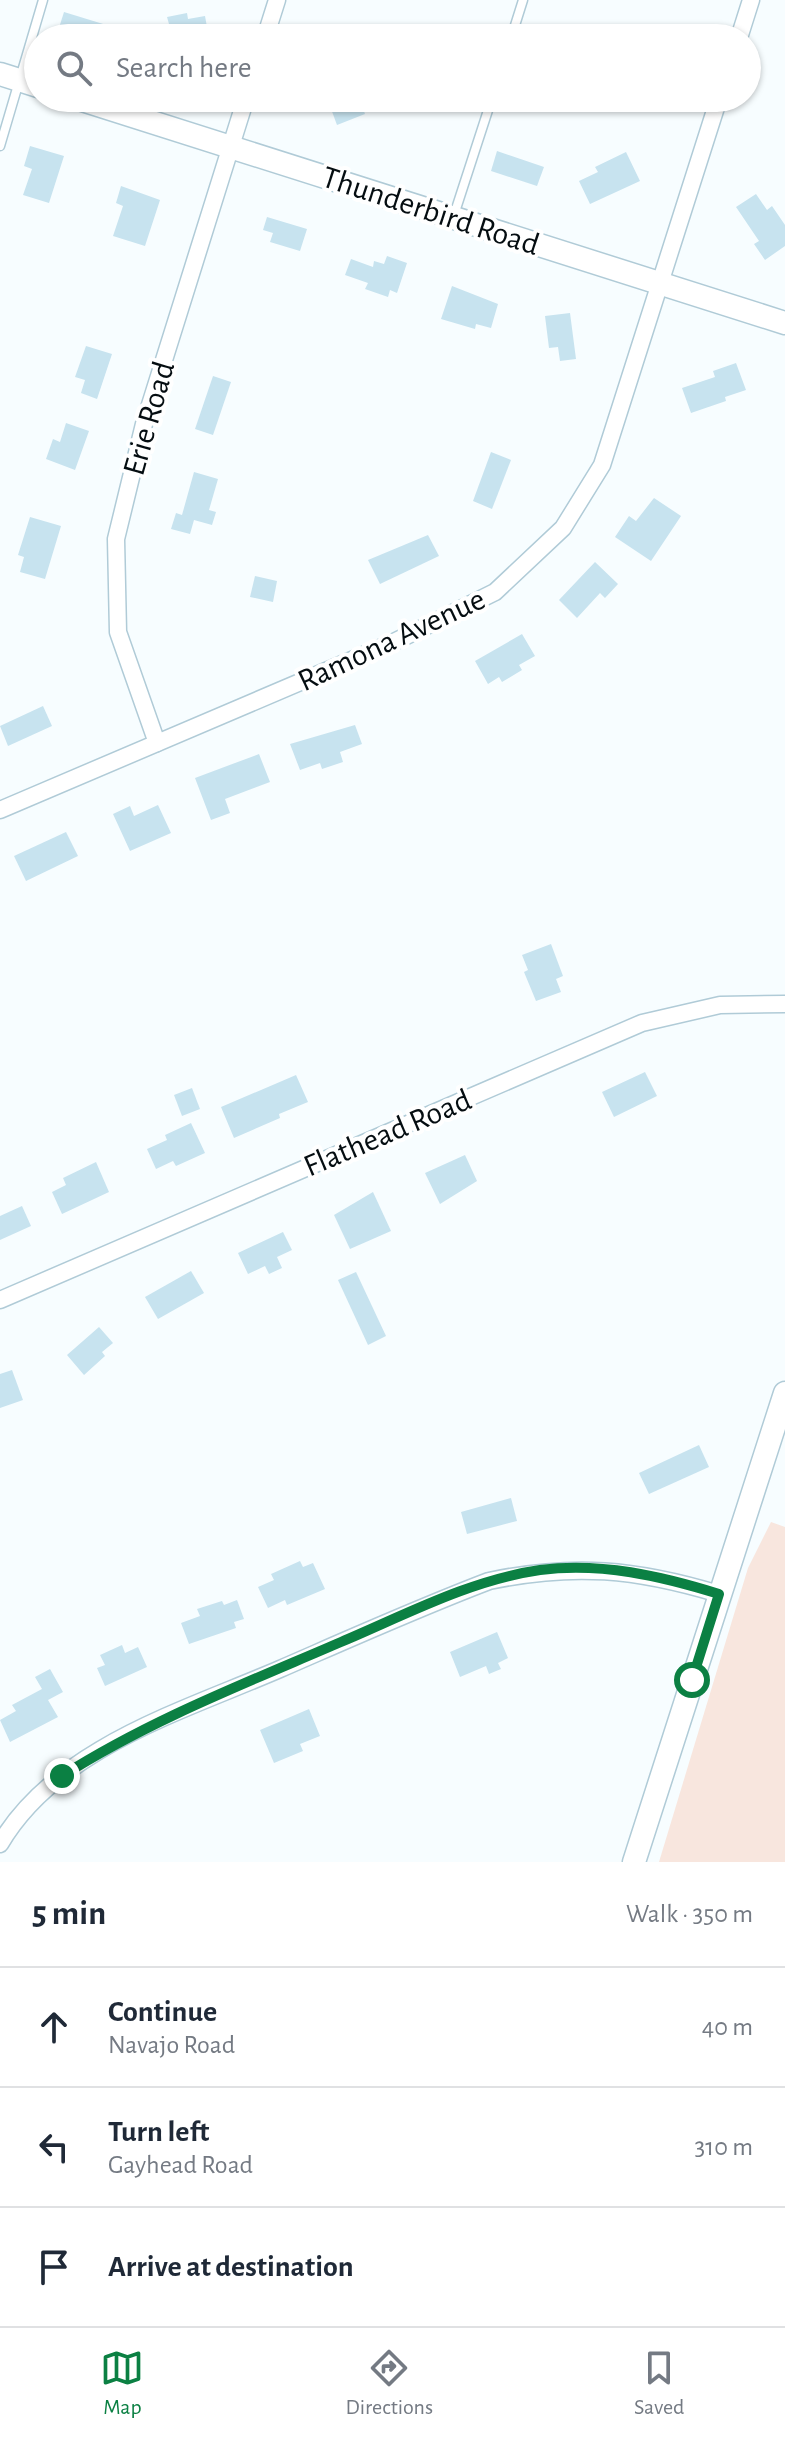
<!DOCTYPE html>
<html lang="en">
<head>
<meta charset="utf-8">
<style>
	body { margin:0; font-family:"Alegreya Sans",sans-serif; background:#f2f2f3; color:#1f2937 }
	.stop { position:absolute; width:24px; height:24px; margin:-18px; border:6px solid #0b8043; border-radius:50%; background:#fff }
	.stop.end { background:#0b8043; border-color:#fff; box-shadow:0 2px 8px #0008 }
	.list { margin:0; padding:0; list-style:none }
	h2 { display:flex; justify-content:space-between; align-items:center; height:104px; margin:0; padding:0 32px; font-size:34px }
	h2 small { font-size:26px; font-weight:400; color:#747a83 }
	.list li { display:grid; grid-template-columns:52px 1fr auto; gap:24px; align-items:center; box-sizing:border-box; height:120px; padding:0 32px; border-top:2px solid #e0e1e3 }
	.list b { display:block; font-size:30px; white-space:nowrap }
	.list p { margin:0; font-size:26px; white-space:nowrap; color:#747a83 }
	.list em { font-size:26px; font-style:normal; color:#747a83 }
	.icon { flex:none; width:44px; height:44px; fill:none; stroke:currentColor; stroke-width:2; stroke-linecap:round; stroke-linejoin:round }
	.map { position:relative; flex:none; width:785px; height:1862px; overflow:hidden }
	.search { position:absolute; background:#fff; box-shadow:0 2px 6px #0004; left:24px; right:24px; top:24px; height:88px; display:flex; align-items:center; gap:20px; box-sizing:border-box; padding:0 28px; border-radius:44px; color:#747a83; font-size:30px }
	.sheet { height:464px; background:#fff }
	nav { display:flex; justify-content:space-around; align-items:center; box-sizing:border-box; height:112px; border-top:2px solid #e0e1e3; background:#fff; font-size:22px; color:#747a83 }
	nav a { display:grid; justify-items:center; gap:4px }
	nav .on { color:#0b8043 }
	.map>svg:first-child { display:block }
	.green { fill:#f8e6de }
	.building { fill:#c7e3ef }
	.lines { fill:none; stroke-linecap:round; stroke-linejoin:round }
	.lane-casing { stroke:#b0cbd7; stroke-width:11 }
	.street-casing { stroke:#b0cbd7; stroke-width:19 }
	.secondary-casing { stroke:#b0cbd7; stroke-width:25 }
	.lane { stroke:#fff; stroke-width:8 }
	.street { stroke:#fff; stroke-width:16 }
	.secondary { stroke:#fff; stroke-width:22 }
	.route { stroke:#0b8043; stroke-width:10 }
	.labels { text-anchor:middle; stroke-width:8; stroke-linejoin:round; paint-order:stroke }
	.street-label { font-size:32px; fill:#050d11; stroke:#fff }
</style>
</head>
<body>
<div class="map">
<svg width="785" height="1862" viewBox="0 0 785 1862">
	<rect width="100%" height="100%" fill="#f7fdff"/>
	<polygon class="green" points="771,1522 785,1527 785,1862 659,1862 748,1568"/>
	<g class="building">
		<polygon points="64,12 139,35 138,38 71,38 57,34"/>
		<polygon points="187,13 188,19 205,16 209,38 158,38 155,27 169,24 167,17"/>
		<polygon points="327,98 359,98 365,114 337,125"/>
		<polygon points="30,146 64,156 49,203 23,195 32,169 24,166"/>
		<polygon points="497,151 544,167 537,186 491,171"/>
		<polygon points="626,152 640,181 590,204 579,181 598,172 595,167"/>
		<polygon points="121,186 160,200 145,246 113,236 123,206 116,203"/>
		<polygon points="756,194 767,210 772,206 785,225 785,246 765,260 754,244 759,241 736,207"/>
		<polygon points="267,217 307,229 300,251 270,242 273,233 263,230"/>
		<polygon points="387,256 407,263 397,293 390,290 388,297 365,289 368,283 345,275 351,259 373,267 374,261 384,264"/>
		<polygon points="452,286 498,304 491,328 476,324 475,329 441,319"/>
		<polygon points="570,313 576,359 560,361 558,347 549,348 545,316"/>
		<polygon points="86,346 112,354 97,399 81,393 85,380 75,377"/>
		<polygon points="736,363 746,390 725,397 726,401 691,413 682,388 715,377 713,371"/>
		<polygon points="213,376 231,382 213,435 195,429"/>
		<polygon points="66,423 89,431 75,470 46,459 53,439 60,442"/>
		<polygon points="491,452 511,460 492,509 473,501"/>
		<polygon points="194,472 218,479 209,510 216,512 212,525 194,520 190,534 171,529 176,513 182,515"/>
		<polygon points="654,498 681,516 651,561 615,537 629,516 636,521"/>
		<polygon points="30,517 61,526 45,579 20,572 24,557 18,555"/>
		<polygon points="428,535 439,556 380,584 368,560"/>
		<polygon points="595,562 618,584 605,598 600,593 577,618 559,600"/>
		<polygon points="255,576 277,581 273,602 250,597"/>
		<polygon points="522,634 535,656 519,665 522,670 502,682 499,677 488,684 475,661"/>
		<polygon points="43,706 52,726 8,746 0,726"/>
		<polygon points="355,725 362,744 340,752 343,762 322,769 320,763 300,770 290,744"/>
		<polygon points="259,754 270,782 225,799 230,813 211,820 195,778"/>
		<polygon points="158,805 171,833 130,851 113,814 130,806 134,816"/>
		<polygon points="66,832 78,856 26,881 14,856"/>
		<polygon points="551,944 563,976 556,979 561,992 536,1001 524,972 528,970 522,955"/>
		<polygon points="645,1072 657,1096 614,1117 602,1092"/>
		<polygon points="296,1075 308,1102 279,1114 280,1118 234,1138 221,1107"/>
		<polygon points="192,1088 200,1109 182,1116 174,1095"/>
		<polygon points="191,1123 205,1153 176,1166 173,1161 156,1169 147,1149 167,1140 165,1135"/>
		<polygon points="465,1155 477,1181 440,1204 425,1173"/>
		<polygon points="96,1162 109,1192 62,1214 52,1192 66,1185 63,1178"/>
		<polygon points="373,1192 391,1231 350,1249 334,1215"/>
		<polygon points="22,1206 31,1226 0,1240 0,1216"/>
		<polygon points="283,1232 292,1250 277,1257 282,1268 269,1274 265,1266 248,1274 238,1253"/>
		<polygon points="191,1271 204,1293 158,1319 145,1297"/>
		<polygon points="356,1272 386,1336 368,1345 338,1280"/>
		<polygon points="99,1327 113,1343 102,1352 105,1356 84,1375 67,1355"/>
		<polygon points="12,1370 23,1400 0,1408 0,1374"/>
		<polygon points="699,1445 709,1467 649,1494 639,1473"/>
		<polygon points="511,1498 517,1521 467,1534 461,1512"/>
		<polygon points="300,1561 303,1567 313,1563 325,1589 287,1605 285,1600 268,1608 258,1587 274,1580 271,1574"/>
		<polygon points="237,1600 244,1619 234,1622 236,1628 189,1644 181,1623 200,1616 197,1609 222,1601 224,1605"/>
		<polygon points="497,1632 508,1658 498,1663 501,1669 489,1674 486,1666 460,1677 450,1652"/>
		<polygon points="122,1645 125,1653 138,1647 147,1667 105,1686 97,1668 105,1665 100,1655"/>
		<polygon points="50,1669 63,1692 48,1700 58,1717 10,1742 0,1720 16,1711 12,1705 42,1689 35,1677"/>
		<polygon points="309,1709 320,1736 300,1744 303,1751 274,1763 260,1730"/>
	</g>
	<g class="lines">
		<defs>
			<g id="lane">
				<polyline points="511,38 523,0"/>
				<polyline points="0,146 43,0"/>
				<polyline points="454,215 492,98"/>
			</g>
			<g id="street">
				<polyline points="265,38 277,0"/>
				<polyline points="739,38 751,0"/>
				<polyline points="157,743 118,632 116,539 144,424 246,98"/>
				<polyline points="0,810 394,642 495,592 563,528 602,465 719,98"/>
				<polyline points="0,1300 642,1023 720,1005 785,1004"/>
				<path d="M0,1844C56,1748 183,1711 280,1669C349,1639 418,1608 489,1581C574,1563 636,1569 719,1594"/>
			</g>
			<g id="secondary">
				<polyline points="0,74 38,86"/>
				<polyline points="76,98 785,323"/>
				<polyline points="634,1862 785,1393"/>
			</g>
		</defs>
		<use href="#lane" class="lane-casing"/>
		<use href="#street" class="street-casing"/>
		<use href="#secondary" class="secondary-casing"/>
		<use href="#lane" class="lane"/>
		<use href="#street" class="street"/>
		<use href="#secondary" class="secondary"/>
	</g>
	<g class="lines">
		<path class="route" d="M62,1776C150,1720 246,1683 341,1642C405,1615 470,1580 540,1570C601,1562 661,1576 719,1594L692,1680"/>
	</g>
	<g class="labels">
		<g class="street-label">
			<text transform="translate(431 210) rotate(18)" y="11">Thunderbird Road</text>
			<text transform="translate(148 418) rotate(-74)" y="11">Erie Road</text>
			<text transform="translate(391 639) rotate(-25)" y="11">Ramona Avenue</text>
			<text transform="translate(387 1132) rotate(-23)" y="11">Flathead Road</text>
		</g>
	</g>
</svg>
<div class="stop" style="left:692px;top:1680px"></div>
<div class="stop end" style="left:62px;top:1776px"></div>
<div class="search"><svg class="icon" aria-label="search" viewBox="0 0 24 24"><circle cx="10" cy="10" r="6"/><path d="M15 15l6 6"/></svg>Search here</div>
</div>
<section class="sheet">
<h2>5 min<small>Walk · 350 m</small></h2>
<ul class="list">
<li><svg class="icon" aria-label="ahead" viewBox="0 0 24 24"><path d="M12 20V5M6 11l6-6 6 6"/></svg><div><b>Continue</b><p>Navajo Road</p></div><em>40 m</em></li>
<li><svg class="icon" aria-label="left" viewBox="0 0 24 24"><path d="M17 20v-9H6M10 6l-5 5 5 5"/></svg><div><b>Turn left</b><p>Gayhead Road</p></div><em>310 m</em></li>
<li><svg class="icon" aria-label="arrive" viewBox="0 0 24 24"><path d="M6 21V4h12l-3 4 3 4H6"/></svg><div><b>Arrive at destination</b></div></li>
</ul>
</section>
<nav>
<a class="on"><svg class="icon" aria-label="map" viewBox="0 0 24 24"><path d="M3 6l6-2 6 2 6-2v14l-6 2-6-2-6 2zM9 4v14M15 6v14"/></svg>Map</a>
<a><svg class="icon" aria-label="directions" viewBox="0 0 24 24"><path d="M12 3l9 9-9 9-9-9zM9 14v-3h6M13 9l2 2-2 2"/></svg>Directions</a>
<a><svg class="icon" aria-label="saved" viewBox="0 0 24 24"><path d="M7 4h10v16l-5-4-5 4z"/></svg>Saved</a>
</nav>
</body>
</html>
